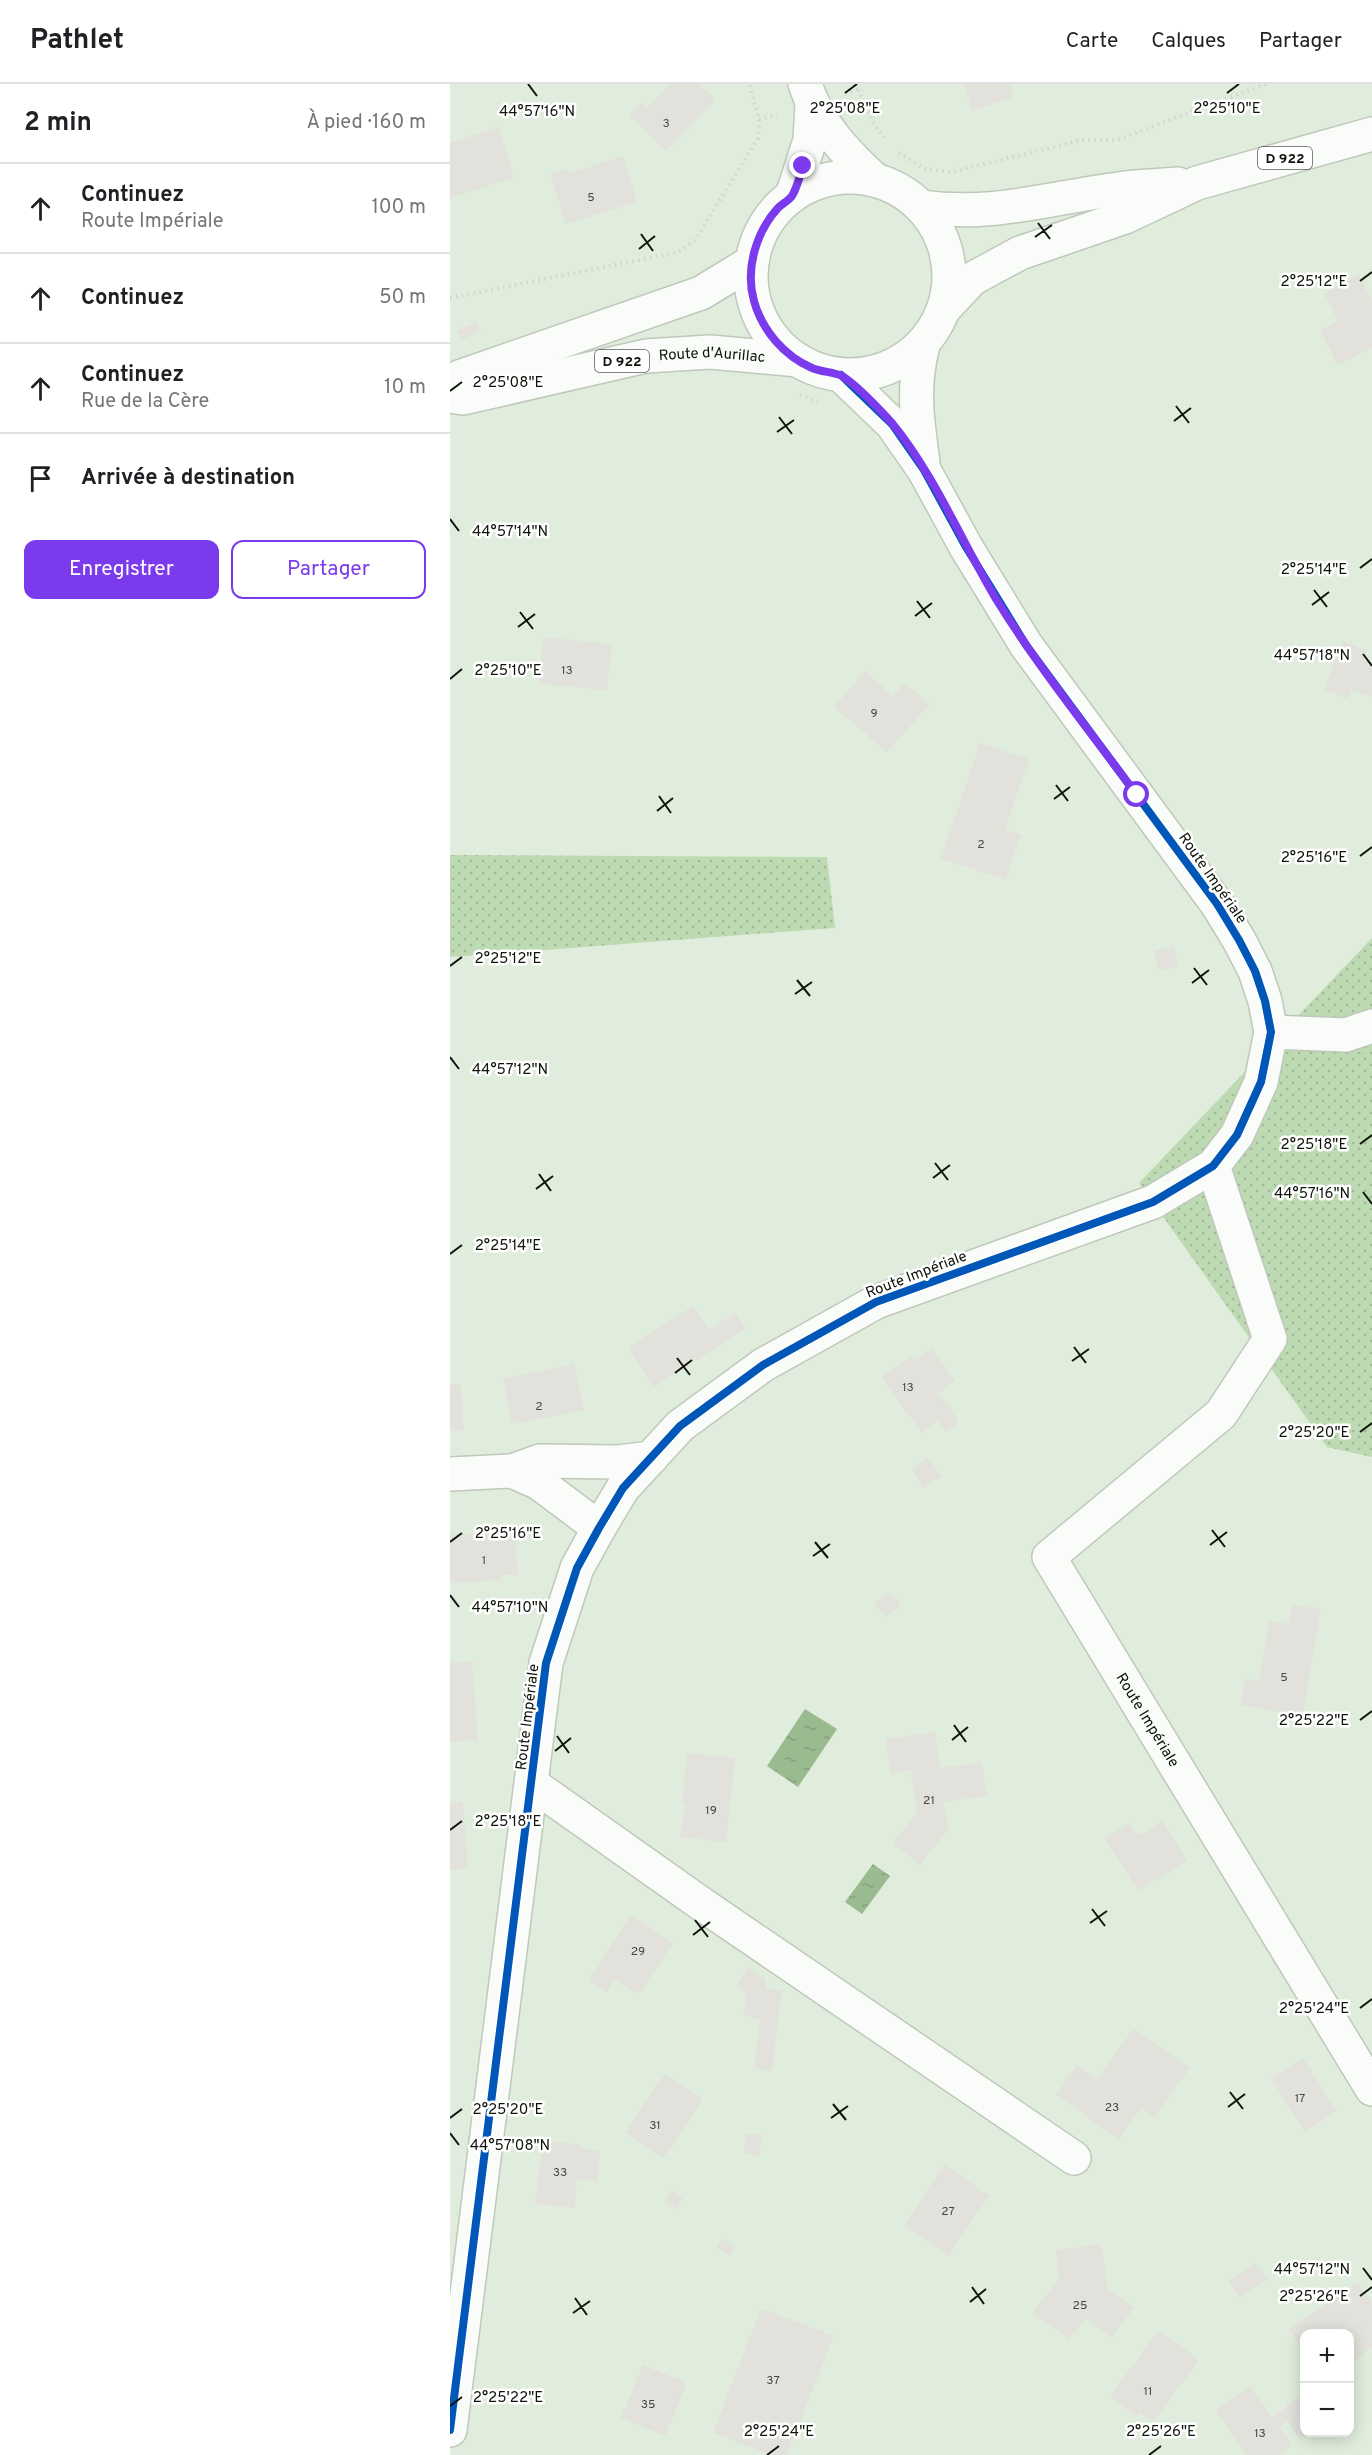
<!DOCTYPE html>
<html lang="fr">
<head>
<meta charset="utf-8">
<style>
	body { margin:0; font-family:Overpass,sans-serif; background:#f2f2f2; color:#202124 }
	.controls { position:absolute; right:18px; bottom:18px; display:grid; overflow:hidden; border-radius:12px; box-shadow:0 3px 15px #0003 }
	.controls button { width:54px; height:54px; display:grid; place-items:center; padding:0; border:0; border-bottom:2px solid #e0e0e0; background:#fff; color:#202124; font:30px sans-serif }
	.stop { position:absolute; width:18px; height:18px; margin:-14px; border:4px solid #7c3aed; border-radius:50%; background:#fff }
	.stop.end { background:#7c3aed; border-color:#fff; box-shadow:0 2px 6px #0008 }
	.list { margin:0; padding:0; list-style:none }
	h2 { display:flex; justify-content:space-between; align-items:center; height:78px; margin:0; padding:0 24px; font-size:26px }
	h2 small { font-size:20px; font-weight:400; color:#757577 }
	.list li { display:grid; grid-template-columns:39px 1fr auto; gap:18px; align-items:center; box-sizing:border-box; height:90px; padding:0 24px; border-top:2px solid #e0e0e0 }
	.list b { display:block; font-size:22px; white-space:nowrap }
	.list p { margin:0; font-size:20px; white-space:nowrap; color:#757577 }
	.list em { font-size:20px; font-style:normal; color:#757577 }
	.actions { display:flex; gap:12px; padding:18px 24px }
	.actions a { flex:1; padding:14px 0; border:2px solid #7c3aed; border-radius:12px; text-align:center; font-size:21px; color:#7c3aed }
	.actions .main { background:#7c3aed; color:#fff }
	.icon { flex:none; width:33px; height:33px; fill:none; stroke:currentColor; stroke-width:2; stroke-linecap:round; stroke-linejoin:round }
	.map { position:relative; flex:none; width:922px; height:2371px; overflow:hidden }
	header { display:flex; align-items:center; gap:36px; box-sizing:border-box; height:84px; padding:0 30px; background:#fff; border-bottom:2px solid #e0e0e0 }
	header strong { font-size:28px }
	nav { display:flex; gap:33px; margin-inline-start:auto; font-size:21px }
	main { display:flex }
	aside { flex:1; background:#fff }
	.map>svg:first-child { display:block }
	.grass { fill:url(#grass-dots) }
	.water { fill:url(#water-ripples) }
	.building { fill:#e2e1dc }
	.lines { fill:none; stroke-linecap:round; stroke-linejoin:round }
	.minor-casing { stroke:#bfc8bb; stroke-width:36 }
	.major-casing { stroke:#bfc8bb; stroke-width:36 }
	.path { stroke:#d1d4d0; stroke-width:4; stroke-dasharray:1.5 4.5; stroke-linecap:butt }
	.minor { stroke:#fafcfa; stroke-width:33 }
	.major { stroke:#fafcfa; stroke-width:33 }
	.cycleway-casing { stroke:#fff; stroke-width:11 }
	.cycleway { stroke:#0057b8; stroke-width:8 }
	.route { stroke:#7c3aed; stroke-width:8 }
	.ticks { fill:none; stroke:#0e150b; stroke-width:2 }
	.labels { text-anchor:middle; stroke-width:5; stroke-linejoin:round; paint-order:stroke }
	.number-label { font-size:12px; fill:#43483f }
	.shield { fill:#fff; stroke:#565b54; stroke-width:1.5 }
	.shield-label { font-size:14px; font-weight:bold; fill:#0e150b }
	.street-label { font-size:15px; fill:#0e150b; stroke:#fff }
	.ticks-label { font-size:15px; text-anchor:middle; fill:#0e150b; stroke:#fff; stroke-width:5; stroke-linejoin:round; paint-order:stroke }
</style>
</head>
<body>
<header>
<strong>Pathlet</strong>
<nav><a>Carte</a><a>Calques</a><a>Partager</a></nav>
</header>
<main>
<aside>
<h2>2 min<small>À pied · 160 m</small></h2>
<ul class="list">
<li><svg class="icon" aria-label="ahead" viewBox="0 0 24 24"><path d="M12 20V5M6 11l6-6 6 6"/></svg><div><b>Continuez</b><p>Route Impériale</p></div><em>100 m</em></li>
<li><svg class="icon" aria-label="ahead" viewBox="0 0 24 24"><path d="M12 20V5M6 11l6-6 6 6"/></svg><div><b>Continuez</b></div><em>50 m</em></li>
<li><svg class="icon" aria-label="ahead" viewBox="0 0 24 24"><path d="M12 20V5M6 11l6-6 6 6"/></svg><div><b>Continuez</b><p>Rue de la Cère</p></div><em>10 m</em></li>
<li><svg class="icon" aria-label="arrive" viewBox="0 0 24 24"><path d="M6 21V4h12l-3 4 3 4H6"/></svg><div><b>Arrivée à destination</b></div></li>
</ul>
<div class="actions"><a class="main">Enregistrer</a><a>Partager</a></div>
</aside>
<div class="map">
<svg width="922" height="2371" viewBox="0 0 922 2371">
	<defs>
		<pattern id="grass-dots" width="8" height="8" patternUnits="userSpaceOnUse" patternTransform="scale(1.5)"><rect width="8" height="8" fill="#bddab3"/><path d="M2 2h.1M6 6h.1" fill="none" stroke="#a1ba99" stroke-width="1.8" stroke-linecap="round"/></pattern>
		<pattern id="water-ripples" width="26" height="14" patternUnits="userSpaceOnUse" patternTransform="scale(1.5)"><rect width="26" height="14" fill="#9abb8f"/><path d="M2 4q2-2 4 0t4 0M15 11q2-2 4 0t4 0" fill="none" stroke="#84a07a"/></pattern>
	</defs>
	<rect width="100%" height="100%" fill="#e0eddc"/>
	<g class="grass">
		<polygon points="0,771 377,773 385,844 0,873"/>
		<polygon points="922,854 922,1373 877,1363 689,1099"/>
	</g>
	<g class="water">
		<polygon points="355,1625 387,1645 348,1703 317,1682"/>
		<polygon points="423,1780 440,1792 412,1830 395,1818"/>
	</g>
	<g class="building">
		<polygon points="220,0 249,0 266,16 216,67 179,31 191,19 196,24"/>
		<polygon points="514,0 559,0 563,13 522,27"/>
		<polygon points="48,43 64,93 0,114 0,59"/>
		<polygon points="173,72 187,118 116,140 100,90 116,85 118,90"/>
		<polygon points="909,191 922,217 922,264 888,281 870,246 888,237 874,209"/>
		<polygon points="26,238 31,247 11,256 7,247"/>
		<polygon points="93,553 162,560 157,606 89,600"/>
		<polygon points="893,557 917,567 913,576 922,579 922,613 901,605 898,615 874,606"/>
		<polygon points="415,587 443,612 454,599 480,620 437,668 384,623"/>
		<polygon points="530,659 579,675 555,745 571,751 556,796 491,775"/>
		<polygon points="724,862 729,882 709,887 704,867"/>
		<polygon points="243,1222 259,1246 285,1229 295,1245 203,1303 178,1264"/>
		<polygon points="482,1264 505,1297 489,1309 509,1338 496,1348 488,1337 472,1349 431,1293 461,1272 464,1277"/>
		<polygon points="124,1280 134,1326 62,1340 53,1295"/>
		<polygon points="11,1300 14,1347 0,1347 0,1301"/>
		<polygon points="478,1373 491,1392 473,1404 462,1385"/>
		<polygon points="50,1448 50,1454 65,1453 68,1491 51,1491 52,1496 0,1499 0,1451"/>
		<polygon points="440,1508 451,1521 436,1533 425,1520"/>
		<polygon points="842,1521 871,1525 853,1632 791,1621 795,1595 809,1598 819,1537 839,1540"/>
		<polygon points="22,1577 28,1656 0,1658 0,1579"/>
		<polygon points="485,1648 490,1684 532,1679 537,1712 494,1718 498,1745 470,1781 443,1759 467,1729 461,1686 440,1689 436,1655"/>
		<polygon points="237,1669 285,1674 276,1758 230,1753 235,1722 232,1720"/>
		<polygon points="13,1718 18,1784 0,1786 0,1719"/>
		<polygon points="713,1737 737,1777 688,1807 655,1754 680,1739 688,1752"/>
		<polygon points="182,1831 223,1859 189,1910 165,1895 157,1908 139,1896"/>
		<polygon points="298,1884 316,1895 316,1904 332,1907 322,1987 304,1984 310,1936 293,1931 297,1910 286,1902"/>
		<polygon points="683,1945 740,1984 704,2034 691,2024 669,2055 606,2011 627,1981 648,1995"/>
		<polygon points="853,1974 887,2027 855,2048 821,1994"/>
		<polygon points="215,1990 253,2015 213,2074 175,2048"/>
		<polygon points="296,2050 312,2050 309,2072 294,2070"/>
		<polygon points="93,2056 132,2061 132,2064 150,2067 147,2097 127,2095 125,2124 85,2120"/>
		<polygon points="494,2080 539,2112 498,2172 454,2142"/>
		<polygon points="222,2107 233,2115 226,2125 215,2118"/>
		<polygon points="272,2154 285,2163 280,2172 266,2163"/>
		<polygon points="651,2160 658,2205 684,2224 661,2254 636,2234 619,2255 583,2229 609,2194 606,2166"/>
		<polygon points="805,2179 817,2195 790,2214 778,2198"/>
		<polygon points="908,2198 922,2219 922,2264 900,2280 900,2250 854,2250 854,2268 839,2245"/>
		<polygon points="311,2224 384,2252 337,2371 321,2371 263,2349"/>
		<polygon points="709,2246 749,2276 703,2338 689,2328 686,2332 660,2312"/>
		<polygon points="193,2281 237,2299 215,2352 171,2334"/>
		<polygon points="800,2302 822,2333 854,2310 854,2348 859,2348 850,2355 838,2337 829,2343 842,2361 828,2371 797,2371 766,2326"/>
	</g>
	<g class="lines">
		<defs>
			<g id="minor">
				<path d="M355,0C368,40 395,68 425,96"/>
				<polyline points="342,112 360,56 362,21"/>
				<path d="M473,261C462,304 467,335 473,378"/>
				<polyline points="821,948 896,951 922,942"/>
				<path id="s1" d="M763,1082L820,1255L771,1330L599,1473L922,2005"/>
				<polyline points="62,1387 90,1377 168,1378 201,1374"/>
				<polyline points="0,1390 62,1387 89,1399 149,1444"/>
				<polyline points="82,1700 253,1821 624,2074"/>
				<polyline points="0,2346 96,1579 127,1484 149,1444 173,1404 230,1342 313,1281 426,1218 703,1118 763,1082 787,1051 811,998 821,948 815,917 805,887 789,856 767,820 576,561 516,463 474,386 442,340 391,291"/>
			</g>
			<g id="major">
				<circle cx="400" cy="192" r="99"/>
				<path d="M472,123C543,133 599,114 668,105C688,102 708,102 728,100"/>
				<polyline points="494,225 522,195 570,169 675,133 747,99 922,50"/>
				<polyline points="0,299 9,293 251,209 302,178"/>
				<path id="s2" d="M0,312L13,314L196,272L260,268L348,276"/>
			</g>
		</defs>
		<use href="#minor" class="minor-casing"/>
		<use href="#major" class="major-casing"/>
		<g class="path">
			<polyline points="406,0 424,41 435,54"/>
			<polyline points="395,10 408,5"/>
			<polyline points="309,35 327,31"/>
			<polyline points="449,69 475,85 501,88 632,56 667,56 816,0"/>
			<polyline points="0,214 229,168 245,156 308,54 309,35 299,0"/>
			<polyline points="350,311 368,318"/>
		</g>
		<use href="#minor" class="minor"/>
		<use href="#major" class="major"/>
		<defs>
			<polyline id="cycleway" points="0,2346 96,1579 127,1484 149,1444 173,1404 230,1342 313,1281 426,1218 703,1118 763,1082 787,1051 811,998 821,948 815,917 805,887 789,856 767,820 576,561 516,463 474,386 442,340 391,291"/>
		</defs>
		<use href="#cycleway" class="cycleway-casing"/>
		<use href="#cycleway" class="cycleway"/>
	</g>
	<g class="lines">
		<path class="route" d="M353,82C350,91 347,104 342,112C338,117 332,120 328,124C306,148 295,185 304,217C312,246 334,272 362,284C371,288 384,288 392,292C405,300 431,327 442,339C484,390 512,458 546,515C588,583 639,646 687,711"/>
	</g>
	<path class="ticks" d="M78,0L87,12M395,9L407,0M777,9L789,0M588,139L600,155M191,150L203,167M585,153L602,141M189,165L205,152M910,197L922,188M0,307L12,298M726,322L739,339M329,333L342,350M724,337L741,324M327,348L344,336M0,435L9,447M910,484L922,475M864,506L877,523M467,517L480,534M862,521L879,508M70,528L83,545M465,532L482,519M68,543L85,530M913,570L922,582M0,595L12,585M606,701L618,717M209,712L221,729M604,715L620,703M207,727L223,714M910,772L922,763M0,882L12,873M744,884L757,901M347,896L360,912M742,899L759,886M345,910L362,898M0,973L9,985M910,1060L922,1051M485,1079L498,1096M89,1090L101,1107M483,1094L500,1081M86,1105L103,1092M913,1108L922,1120M0,1170L12,1161M624,1263L636,1279M227,1274L240,1291M622,1277L639,1265M225,1289L242,1276M910,1348L922,1339M762,1446L775,1463M0,1458L12,1449M365,1458L378,1474M760,1461L777,1448M363,1472L380,1460M0,1511L9,1523M910,1636L922,1627M504,1641L516,1658M107,1652L119,1669M502,1656L518,1643M105,1667L121,1654M0,1746L12,1737M642,1825L655,1842M245,1836L258,1853M640,1839L657,1827M243,1851L260,1838M910,1924L922,1915M780,2008L793,2025M383,2020L396,2036M778,2023L795,2010M0,2034L12,2025M381,2034L398,2022M0,2049L9,2061M913,2184L922,2196M522,2203L534,2220M910,2212L922,2203M125,2214L137,2231M520,2218L536,2205M123,2229L140,2217M0,2322L12,2313M317,2371L329,2362M699,2371L711,2362"/>
	<g class="labels">
		<g class="number-label">
			<text x="216" y="43">3</text>
			<text x="141" y="117">5</text>
			<text x="117" y="590">13</text>
			<text x="424" y="633">9</text>
			<text x="531" y="764">2</text>
			<text x="458" y="1307">13</text>
			<text x="89" y="1326">2</text>
			<text x="34" y="1480">1</text>
			<text x="834" y="1597">5</text>
			<text x="479" y="1720">21</text>
			<text x="261" y="1730">19</text>
			<text x="188" y="1871">29</text>
			<text x="850" y="2018">17</text>
			<text x="662" y="2027">23</text>
			<text x="205" y="2045">31</text>
			<text x="110" y="2092">33</text>
			<text x="498" y="2131">27</text>
			<text x="630" y="2225">25</text>
			<text x="323" y="2300">37</text>
			<text x="698" y="2311">11</text>
			<text x="198" y="2324">35</text>
			<text x="810" y="2353">13</text>
		</g>
		<g class="shield">
			<rect x="808" y="63" width="54" height="22" rx="4.5"/>
			<rect x="145" y="266" width="54" height="22" rx="4.5"/>
		</g>
		<g class="shield-label">
			<text x="835" y="79">D 922</text>
			<text x="172" y="282">D 922</text>
		</g>
		<g class="street-label">
			<text dy="5" stroke="none"><textPath href="#s2" startOffset="267">Route d'Aurillac</textPath></text>
			<text transform="translate(763 794) rotate(55)" y="5">Route Impériale</text>
			<text transform="translate(466 1190) rotate(-21)" y="5">Route Impériale</text>
			<text transform="translate(77 1633) rotate(-83)" y="5">Route Impériale</text>
			<text dy="5" stroke="none"><textPath href="#s1" startOffset="686">Route Impériale</textPath></text>
		</g>
	</g>
	<g class="ticks-label">
		<text x="777" y="29">2°25'10"E</text>
		<text x="395" y="29">2°25'08"E</text>
		<text x="87" y="32">44°57'16"N</text>
		<text x="864" y="202">2°25'12"E</text>
		<text x="58" y="303">2°25'08"E</text>
		<text x="60" y="452">44°57'14"N</text>
		<text x="864" y="490">2°25'14"E</text>
		<text x="862" y="576">44°57'18"N</text>
		<text x="58" y="591">2°25'10"E</text>
		<text x="864" y="778">2°25'16"E</text>
		<text x="58" y="879">2°25'12"E</text>
		<text x="60" y="990">44°57'12"N</text>
		<text x="864" y="1065">2°25'18"E</text>
		<text x="862" y="1114">44°57'16"N</text>
		<text x="58" y="1166">2°25'14"E</text>
		<text x="864" y="1353">2°25'20"E</text>
		<text x="58" y="1454">2°25'16"E</text>
		<text x="60" y="1528">44°57'10"N</text>
		<text x="864" y="1641">2°25'22"E</text>
		<text x="58" y="1742">2°25'18"E</text>
		<text x="864" y="1929">2°25'24"E</text>
		<text x="58" y="2030">2°25'20"E</text>
		<text x="60" y="2066">44°57'08"N</text>
		<text x="862" y="2190">44°57'12"N</text>
		<text x="864" y="2217">2°25'26"E</text>
		<text x="58" y="2318">2°25'22"E</text>
		<text x="329" y="2352">2°25'24"E</text>
		<text x="711" y="2352">2°25'26"E</text>
	</g>
</svg>
<div class="controls">
<button>+</button>
<button>−</button>
</div>
<div class="stop" style="left:687px;top:711px"></div>
<div class="stop end" style="left:353px;top:82px"></div>
</div>
</main>
</body>
</html>
